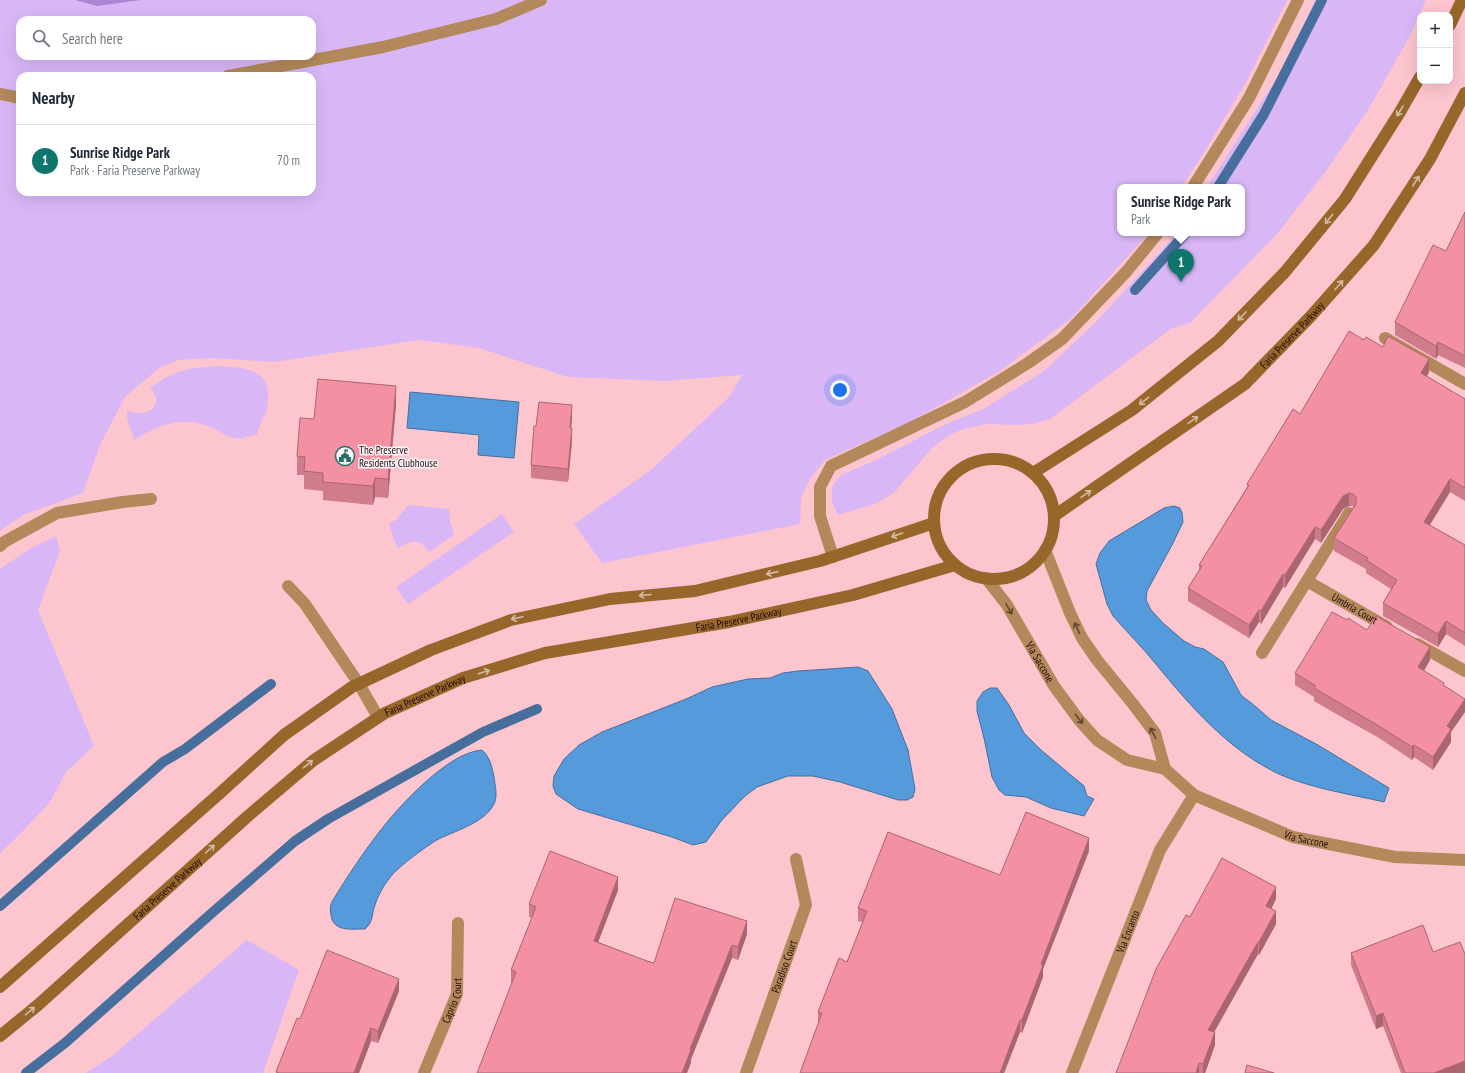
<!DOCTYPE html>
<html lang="en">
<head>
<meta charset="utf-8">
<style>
	body { margin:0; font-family:"PT Sans Narrow",sans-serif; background:#f2f2f3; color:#1f2937 }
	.controls { position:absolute; right:12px; top:12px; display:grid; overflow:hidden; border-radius:8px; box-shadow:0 4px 16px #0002 }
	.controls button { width:36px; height:36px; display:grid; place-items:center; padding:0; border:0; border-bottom:1px solid #e0e1e3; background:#fff; color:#1f2937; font:20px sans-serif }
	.you { position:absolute; left:840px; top:390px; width:14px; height:14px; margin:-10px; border:3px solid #fff; border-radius:50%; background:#1a73e8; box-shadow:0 0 0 6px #1a73e833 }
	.badge { display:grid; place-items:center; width:26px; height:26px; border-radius:50%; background:#0f766e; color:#fff; font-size:13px; font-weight:700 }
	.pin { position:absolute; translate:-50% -33px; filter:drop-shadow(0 1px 2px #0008) }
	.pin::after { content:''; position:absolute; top:21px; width:14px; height:12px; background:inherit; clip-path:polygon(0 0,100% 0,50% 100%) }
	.popup { position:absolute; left:1117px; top:184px; width:128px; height:52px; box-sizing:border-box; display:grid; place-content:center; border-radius:8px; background:#fff; filter:drop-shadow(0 1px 3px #0005); font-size:13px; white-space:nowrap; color:#747a83 }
	.popup b { font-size:15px; color:#1f2937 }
	.popup::after { content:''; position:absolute; left:50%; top:100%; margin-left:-8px; border:8px solid transparent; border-top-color:#fff }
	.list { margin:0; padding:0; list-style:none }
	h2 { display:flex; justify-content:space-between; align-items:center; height:52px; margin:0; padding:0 16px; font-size:17px }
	h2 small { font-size:13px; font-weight:400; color:#747a83 }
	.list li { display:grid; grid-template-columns:26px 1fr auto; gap:12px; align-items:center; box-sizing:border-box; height:72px; padding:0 16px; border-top:1px solid #e0e1e3 }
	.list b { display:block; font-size:15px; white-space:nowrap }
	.list p { margin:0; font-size:13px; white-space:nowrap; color:#747a83 }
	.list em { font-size:13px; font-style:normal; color:#747a83 }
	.icon { flex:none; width:22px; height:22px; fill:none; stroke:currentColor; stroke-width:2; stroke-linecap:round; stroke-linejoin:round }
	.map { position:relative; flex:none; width:1465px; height:1073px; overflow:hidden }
	.search { position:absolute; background:#fff; box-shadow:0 4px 16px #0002; left:16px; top:16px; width:300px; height:44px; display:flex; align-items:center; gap:10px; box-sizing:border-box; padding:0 14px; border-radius:12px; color:#747a83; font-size:15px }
	.panel { position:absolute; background:#fff; box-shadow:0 4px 16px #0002; left:16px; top:72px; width:300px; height:124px; border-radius:12px }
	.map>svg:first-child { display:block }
	.green { fill:#d9b7f7; fill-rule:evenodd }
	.forest { fill:#af84d2 }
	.water { fill:#559adb; stroke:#466f9e }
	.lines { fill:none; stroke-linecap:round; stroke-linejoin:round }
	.stream { stroke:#466f9e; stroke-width:10 }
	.lane { stroke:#b3895b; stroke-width:12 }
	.street { stroke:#b3895b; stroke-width:12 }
	.secondary { stroke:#97662a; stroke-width:12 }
	.wall { fill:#d17c8b }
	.shaded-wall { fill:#aa6571 }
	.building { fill:#f390a2; stroke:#aa6571 }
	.oneway { stroke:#d4bca4 }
	.oneway2 { stroke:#634431 }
	.labels { text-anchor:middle; stroke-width:3; stroke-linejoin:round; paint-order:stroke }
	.street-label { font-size:11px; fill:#220b0f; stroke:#fcf5f5 }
	.poi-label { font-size:11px; fill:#220b0f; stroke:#fcf5f5; text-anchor:start }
</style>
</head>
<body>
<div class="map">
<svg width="1465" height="1073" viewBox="0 0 1465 1073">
	<rect width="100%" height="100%" fill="#fdc5cd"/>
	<g class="green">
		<path d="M0,0H1287L1246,82L1202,156L1181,187H1120V233H1149L1072,318L998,372L914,420L825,460L810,479L801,498L800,524L602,563L574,524L651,470L729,397L742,375L664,381L568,377L479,348L419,340L274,362L212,358L179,360L159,368L125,397L100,445L83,493L23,515L0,531ZM20,20H312V56H20ZM20,76H312V192H20Z"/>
		<polygon points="1315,0 1426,0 1410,36 1368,110 1326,171 1278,233 1190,323 1172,328 1050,419 1032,424 1017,425 988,424 963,429 948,436 931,449 894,493 875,504 838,515 832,502 832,487 841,475 874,461 944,425 985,408 1044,371 1096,322 1169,242 1175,233 1242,233 1242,187 1207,187 1285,65"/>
		<path d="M220,366C239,368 267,367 268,393C268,398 268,404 267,409C264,417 259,425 257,435C249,435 241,440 233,438C225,436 218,430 211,427C182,415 159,425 134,440L127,417V410C145,420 167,406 150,388C175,369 189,368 220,366Z"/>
		<path d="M408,505L449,509L450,521L454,535L429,552C427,550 425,547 423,545C416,538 406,544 398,548L394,540L389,524L397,519Z"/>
		<polygon points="502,514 514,532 408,604 396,587"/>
		<polygon points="56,536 60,551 38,610 94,746 66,772 50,802 20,834 0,853 0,569 31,548"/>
		<polygon points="247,940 299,970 263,1073 86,1073 112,1056"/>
	</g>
	<polygon class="forest" points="75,0 141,0 97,6"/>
	<g class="water">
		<polygon points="410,392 519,402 514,458 478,455 479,435 407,428"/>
		<path d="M1174,506L1180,508L1182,513L1183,522L1172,545L1147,591L1146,600L1151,610L1163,623L1184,641L1195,647L1204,649L1223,662L1241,695L1255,706L1271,720L1318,745L1389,788L1384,802C1350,794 1314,789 1281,775C1229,751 1191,707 1155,663C1142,647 1127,632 1113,616L1107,604L1096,564L1100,553L1109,541L1164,508Z"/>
		<polygon points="858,667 868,671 892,709 908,750 915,789 913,797 907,800 898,800 840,782 813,776 788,776 757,787 745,796 722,820 706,842 693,845 672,837 578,809 556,794 553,786 554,776 564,759 579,745 602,732 686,699 712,687 748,679 770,678 783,673 798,671"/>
		<polygon points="990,688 997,688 1009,705 1024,733 1041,750 1084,786 1087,796 1094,799 1084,816 1051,808 1026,797 1005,795 999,790 992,777 984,738 977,711 977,701 983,692"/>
		<path d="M482,750C490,757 492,767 494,777C495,786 498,796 494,804C484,824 453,831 435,841C423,849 409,859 398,869C388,878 379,892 375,905C371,915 374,921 365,929C351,929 333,932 331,915C330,909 330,905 333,900C362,853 393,808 436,773C449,763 464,752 482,750Z"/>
	</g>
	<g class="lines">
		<g class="stream">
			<polyline points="1218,187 1264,114 1322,0"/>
			<polyline points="1135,290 1186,233"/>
			<polyline points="0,906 163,762 185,749 271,684"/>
			<polyline points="26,1073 65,1043 213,912 295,841 328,819 483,732 537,709"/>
		</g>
		<g class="lane">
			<polyline points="228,76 383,47 496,19 541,0"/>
			<polyline points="0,94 20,98"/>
			<polyline points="1193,187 1249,98 1298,0"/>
			<polyline points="1385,338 1465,384"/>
			<polyline points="0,546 4,542 57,513 123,502 151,499"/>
			<polyline points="833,557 820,516 820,487 831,466 965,402 1028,363 1062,339 1126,272 1158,233"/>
			<path id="s1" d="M1307,581L1387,627"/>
			<polyline points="288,586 305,604 359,684 378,717"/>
			<polyline points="1417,644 1465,671"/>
			<polyline points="1262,653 1349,513"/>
		</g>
		<g class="street">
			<polyline points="1045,550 1070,613 1082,638 1097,660 1133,704 1155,733 1165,769"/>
			<path id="s2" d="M986,578L1007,605L1054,686L1079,720L1097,740L1127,760L1165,769L1194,795L1293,837L1395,857L1465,860"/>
			<path id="s3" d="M424,1073L457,994L458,923"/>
			<path id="s4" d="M746,1073L806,905L796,859"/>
			<path id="s5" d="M1072,1073L1160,850L1194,795"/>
		</g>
		<g class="secondary">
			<polyline points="1450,25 1462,0"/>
			<circle cx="994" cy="519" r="60"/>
			<polyline points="1033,473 1132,410 1218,341 1285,272 1345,199 1400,112 1420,77"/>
			<path id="s6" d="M1054,516L1245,384L1311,316L1374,245L1430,159L1465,93"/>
			<polyline points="0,987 219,794 284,735 352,687 431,650 511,620 610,599 695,591 820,561 934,523"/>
			<path id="s7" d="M0,1036L38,1005L248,816L314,760L385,713L463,678L545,653L729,622L853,595L955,565"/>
		</g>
	</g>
	<g class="wall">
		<polygon points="1465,212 1465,368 1438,355 1436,359 1395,335 1395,322 1446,251"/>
		<polygon points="1364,340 1383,347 1429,372 1427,376 1465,399 1465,501 1450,492 1430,525 1465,545 1465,646 1446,634 1438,647 1383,616 1383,603 1391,589 1366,573 1366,569 1334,551 1334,538 1353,507 1353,506 1349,506 1343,509 1321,543 1315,539 1285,588 1283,587 1261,624 1259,622 1249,638 1188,601 1188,588 1199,570 1199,565 1247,487 1247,484 1300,414"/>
		<polygon points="396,404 388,498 375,497 373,505 323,500 323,491 304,489 304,475 297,475 297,456 314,419"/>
		<polygon points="572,418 571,428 572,441 568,482 531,478 531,465 536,426"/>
		<polygon points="1347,620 1430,660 1424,671 1444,686 1465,712 1451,732 1451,742 1433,770 1414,757 1412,760 1379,738 1338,715 1314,701 1314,697 1295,685 1295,673"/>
		<polygon points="1089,851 1043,969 1043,977 1022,1033 1020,1032 1004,1073 800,1073 818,1024 818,1012 847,962 863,922 858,921 858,908 1000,875"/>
		<polygon points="618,890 598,942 647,961 654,963 747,934 738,960 732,958 691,1059 691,1063 511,983 511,970 532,918 529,917 529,904"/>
		<polygon points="1276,899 1271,909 1276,924 1259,955 1258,954 1214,1032 1215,1045 1205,1073 1116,1073 1190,917"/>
		<polygon points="1351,953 1465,1073 1401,1073 1383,1026 1376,1029 1351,965"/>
		<polygon points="399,991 378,1043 371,1041 359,1073 276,1073 276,1072"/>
	</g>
	<g class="shaded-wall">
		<polygon points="1438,342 1438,355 1436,359 1436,346"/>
		<polygon points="1429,359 1429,372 1421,386 1421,373"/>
		<polygon points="396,386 396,404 388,498 388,479"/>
		<polygon points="572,405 572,418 570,441 570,428"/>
		<polygon points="572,428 572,441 568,482 568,469"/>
		<polygon points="375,478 375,497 373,505 373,486"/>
		<polygon points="1450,479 1450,492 1424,534 1424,522"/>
		<polygon points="1349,493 1349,506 1343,509 1321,543 1321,530 1343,496"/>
		<polygon points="1315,527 1315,539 1285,588 1285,575"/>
		<polygon points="1283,574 1283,587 1261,624 1261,611"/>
		<polygon points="1259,610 1259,622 1249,638 1249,625"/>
		<polygon points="1446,621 1446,634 1438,647 1438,634"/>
		<polygon points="1430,647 1430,660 1418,680 1418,667"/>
		<polygon points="1465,699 1465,712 1451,732 1451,742 1433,770 1433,757 1447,726"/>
		<polygon points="1414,745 1414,757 1412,760 1412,747"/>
		<polygon points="1089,838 1089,851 1043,969 1043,977 1022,1033 1022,1020 1041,964"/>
		<polygon points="618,877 618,890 594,953 594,941"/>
		<polygon points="1276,887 1276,899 1266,919 1266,906"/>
		<polygon points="1276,911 1276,924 1259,955 1259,942"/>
		<polygon points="747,921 747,934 738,960 738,947"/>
		<polygon points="1258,942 1258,954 1208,1043 1208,1030"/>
		<polygon points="732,945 732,958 691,1059 691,1063 687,1073 682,1073 690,1049"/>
		<polygon points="399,979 399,991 378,1043 378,1031"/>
		<polygon points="1383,1013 1383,1026 1376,1029 1376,1016"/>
		<polygon points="1020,1020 1020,1032 1004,1073 1000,1073"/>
		<polygon points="371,1028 371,1041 359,1073 354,1073"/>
		<polygon points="1215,1032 1215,1045 1205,1073 1203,1073 1203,1064"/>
		<polygon points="1465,1061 1465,1073 1434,1073"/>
		<polygon points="1199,1063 1199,1073 1196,1073"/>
	</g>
	<g class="building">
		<polygon points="1465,212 1465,356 1438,342 1436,346 1395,322 1433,245 1446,251"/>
		<polygon points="1349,331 1364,340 1366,337 1383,347 1388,336 1429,359 1421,373 1465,399 1465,488 1450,479 1424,522 1465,545 1465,633 1446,621 1438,634 1383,603 1397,580 1366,560 1368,558 1334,538 1356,504 1356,497 1353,494 1349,493 1343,496 1321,530 1315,527 1285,575 1283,574 1261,611 1259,610 1249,625 1188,588 1202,566 1199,565 1249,485 1247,484 1293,409 1300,414"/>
		<polygon points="318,379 396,386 388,479 375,478 373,486 323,482 323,473 304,471 305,457 297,456 300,418 314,419"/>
		<polygon points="539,402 572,405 570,428 572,428 568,469 531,465 534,426 536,426"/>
		<polygon points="1332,612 1347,620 1348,618 1367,630 1376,616 1430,647 1418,667 1444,683 1443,685 1465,699 1447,726 1451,729 1433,757 1414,745 1412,747 1379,726 1338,702 1314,688 1316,686 1295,673"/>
		<polygon points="1026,812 1089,838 1041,964 1043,965 1022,1020 1020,1020 1000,1073 800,1073 822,1013 818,1012 839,958 847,962 867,911 858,908 888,832 1000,875"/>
		<polygon points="550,851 618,877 594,941 647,961 654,963 675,898 747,921 738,947 732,945 690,1049 691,1050 682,1073 477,1073 516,972 511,970 536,907 529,904"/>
		<polygon points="1222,858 1276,887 1266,906 1276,911 1259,942 1258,942 1208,1030 1215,1032 1203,1064 1199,1063 1196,1073 1116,1073 1156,969 1186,915 1190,917"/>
		<polygon points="1423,925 1433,952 1460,942 1465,954 1465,1061 1434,1073 1405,1073 1383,1013 1376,1016 1351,953"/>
		<polygon points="327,950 399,979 378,1031 371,1028 354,1073 278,1073 278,1072 276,1072 297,1018 300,1019"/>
		<polygon points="1247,1065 1274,1073 1245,1073"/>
	</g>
	<defs><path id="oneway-shaft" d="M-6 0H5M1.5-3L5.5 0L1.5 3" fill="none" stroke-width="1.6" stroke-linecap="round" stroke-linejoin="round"/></defs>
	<g class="oneway">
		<use href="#oneway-shaft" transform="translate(1400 111) rotate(121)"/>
		<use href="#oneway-shaft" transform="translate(1416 181) rotate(-57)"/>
		<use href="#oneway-shaft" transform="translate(1329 219) rotate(129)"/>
		<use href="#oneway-shaft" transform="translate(1339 285) rotate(-49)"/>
		<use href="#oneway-shaft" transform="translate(1242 316) rotate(134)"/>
		<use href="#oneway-shaft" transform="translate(1144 401) rotate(141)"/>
		<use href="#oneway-shaft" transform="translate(1193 420) rotate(-35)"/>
		<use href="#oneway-shaft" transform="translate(1086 494) rotate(-35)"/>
		<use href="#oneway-shaft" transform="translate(897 535) rotate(161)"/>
		<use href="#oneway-shaft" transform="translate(772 573) rotate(167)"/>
		<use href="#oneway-shaft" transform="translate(645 595) rotate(175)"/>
		<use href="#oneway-shaft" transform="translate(517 618) rotate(168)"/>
		<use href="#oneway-shaft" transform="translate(484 672) rotate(-17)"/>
		<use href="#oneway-shaft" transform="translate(308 764) rotate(-40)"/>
		<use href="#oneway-shaft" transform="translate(210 849) rotate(-42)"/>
		<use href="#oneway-shaft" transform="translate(30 1011) rotate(-39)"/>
	</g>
	<g class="oneway2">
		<use href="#oneway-shaft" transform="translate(1009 609) rotate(60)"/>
		<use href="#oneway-shaft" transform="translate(1077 628) rotate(-116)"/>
		<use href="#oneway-shaft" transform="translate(1079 719) rotate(52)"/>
		<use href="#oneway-shaft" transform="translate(1153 733) rotate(-118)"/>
	</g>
	<defs>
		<symbol id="civic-ring" viewBox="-11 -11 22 22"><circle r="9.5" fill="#fcf5f5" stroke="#26706b" stroke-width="1.5"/><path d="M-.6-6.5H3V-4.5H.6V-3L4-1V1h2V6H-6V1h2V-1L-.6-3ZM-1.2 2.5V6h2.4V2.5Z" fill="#26706b"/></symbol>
	</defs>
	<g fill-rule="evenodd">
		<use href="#civic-ring" x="334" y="445" width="22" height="22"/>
	</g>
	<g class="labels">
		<g class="street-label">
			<text dy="4" stroke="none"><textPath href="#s6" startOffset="300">Faria Preserve Parkway</textPath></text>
			<text dy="4" stroke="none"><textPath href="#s1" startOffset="55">Umbria Court</textPath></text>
			<text dy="4" stroke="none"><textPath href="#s7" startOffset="871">Faria Preserve Parkway</textPath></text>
			<text dy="4" stroke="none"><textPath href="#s2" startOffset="100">Via Saccone</textPath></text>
			<text dy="4" stroke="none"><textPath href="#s7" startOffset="547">Faria Preserve Parkway</textPath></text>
			<text dy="4" stroke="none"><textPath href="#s2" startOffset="432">Via Saccone</textPath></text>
			<text dy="4" stroke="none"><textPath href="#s7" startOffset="223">Faria Preserve Parkway</textPath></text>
			<text dy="4" stroke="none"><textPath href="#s5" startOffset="152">Via Encanto</textPath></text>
			<text dy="4" stroke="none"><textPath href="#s4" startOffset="113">Paradiso Court</textPath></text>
			<text dy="4" stroke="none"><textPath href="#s3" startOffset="78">Caprio Court</textPath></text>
		</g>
		<g class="poi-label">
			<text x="359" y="454">The Preserve<tspan x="359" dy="13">Residents Clubhouse</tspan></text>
		</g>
	</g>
</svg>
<div class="controls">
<button>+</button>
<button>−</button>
</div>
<div class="you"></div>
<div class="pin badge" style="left:1181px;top:282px">1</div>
<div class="popup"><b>Sunrise Ridge Park</b>Park</div>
<div class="search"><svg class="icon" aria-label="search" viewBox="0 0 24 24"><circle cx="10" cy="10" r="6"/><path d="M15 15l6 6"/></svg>Search here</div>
<section class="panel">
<h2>Nearby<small></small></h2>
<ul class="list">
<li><span class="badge">1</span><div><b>Sunrise Ridge Park</b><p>Park · Faria Preserve Parkway</p></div><em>70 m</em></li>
</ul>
</section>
</div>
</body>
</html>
